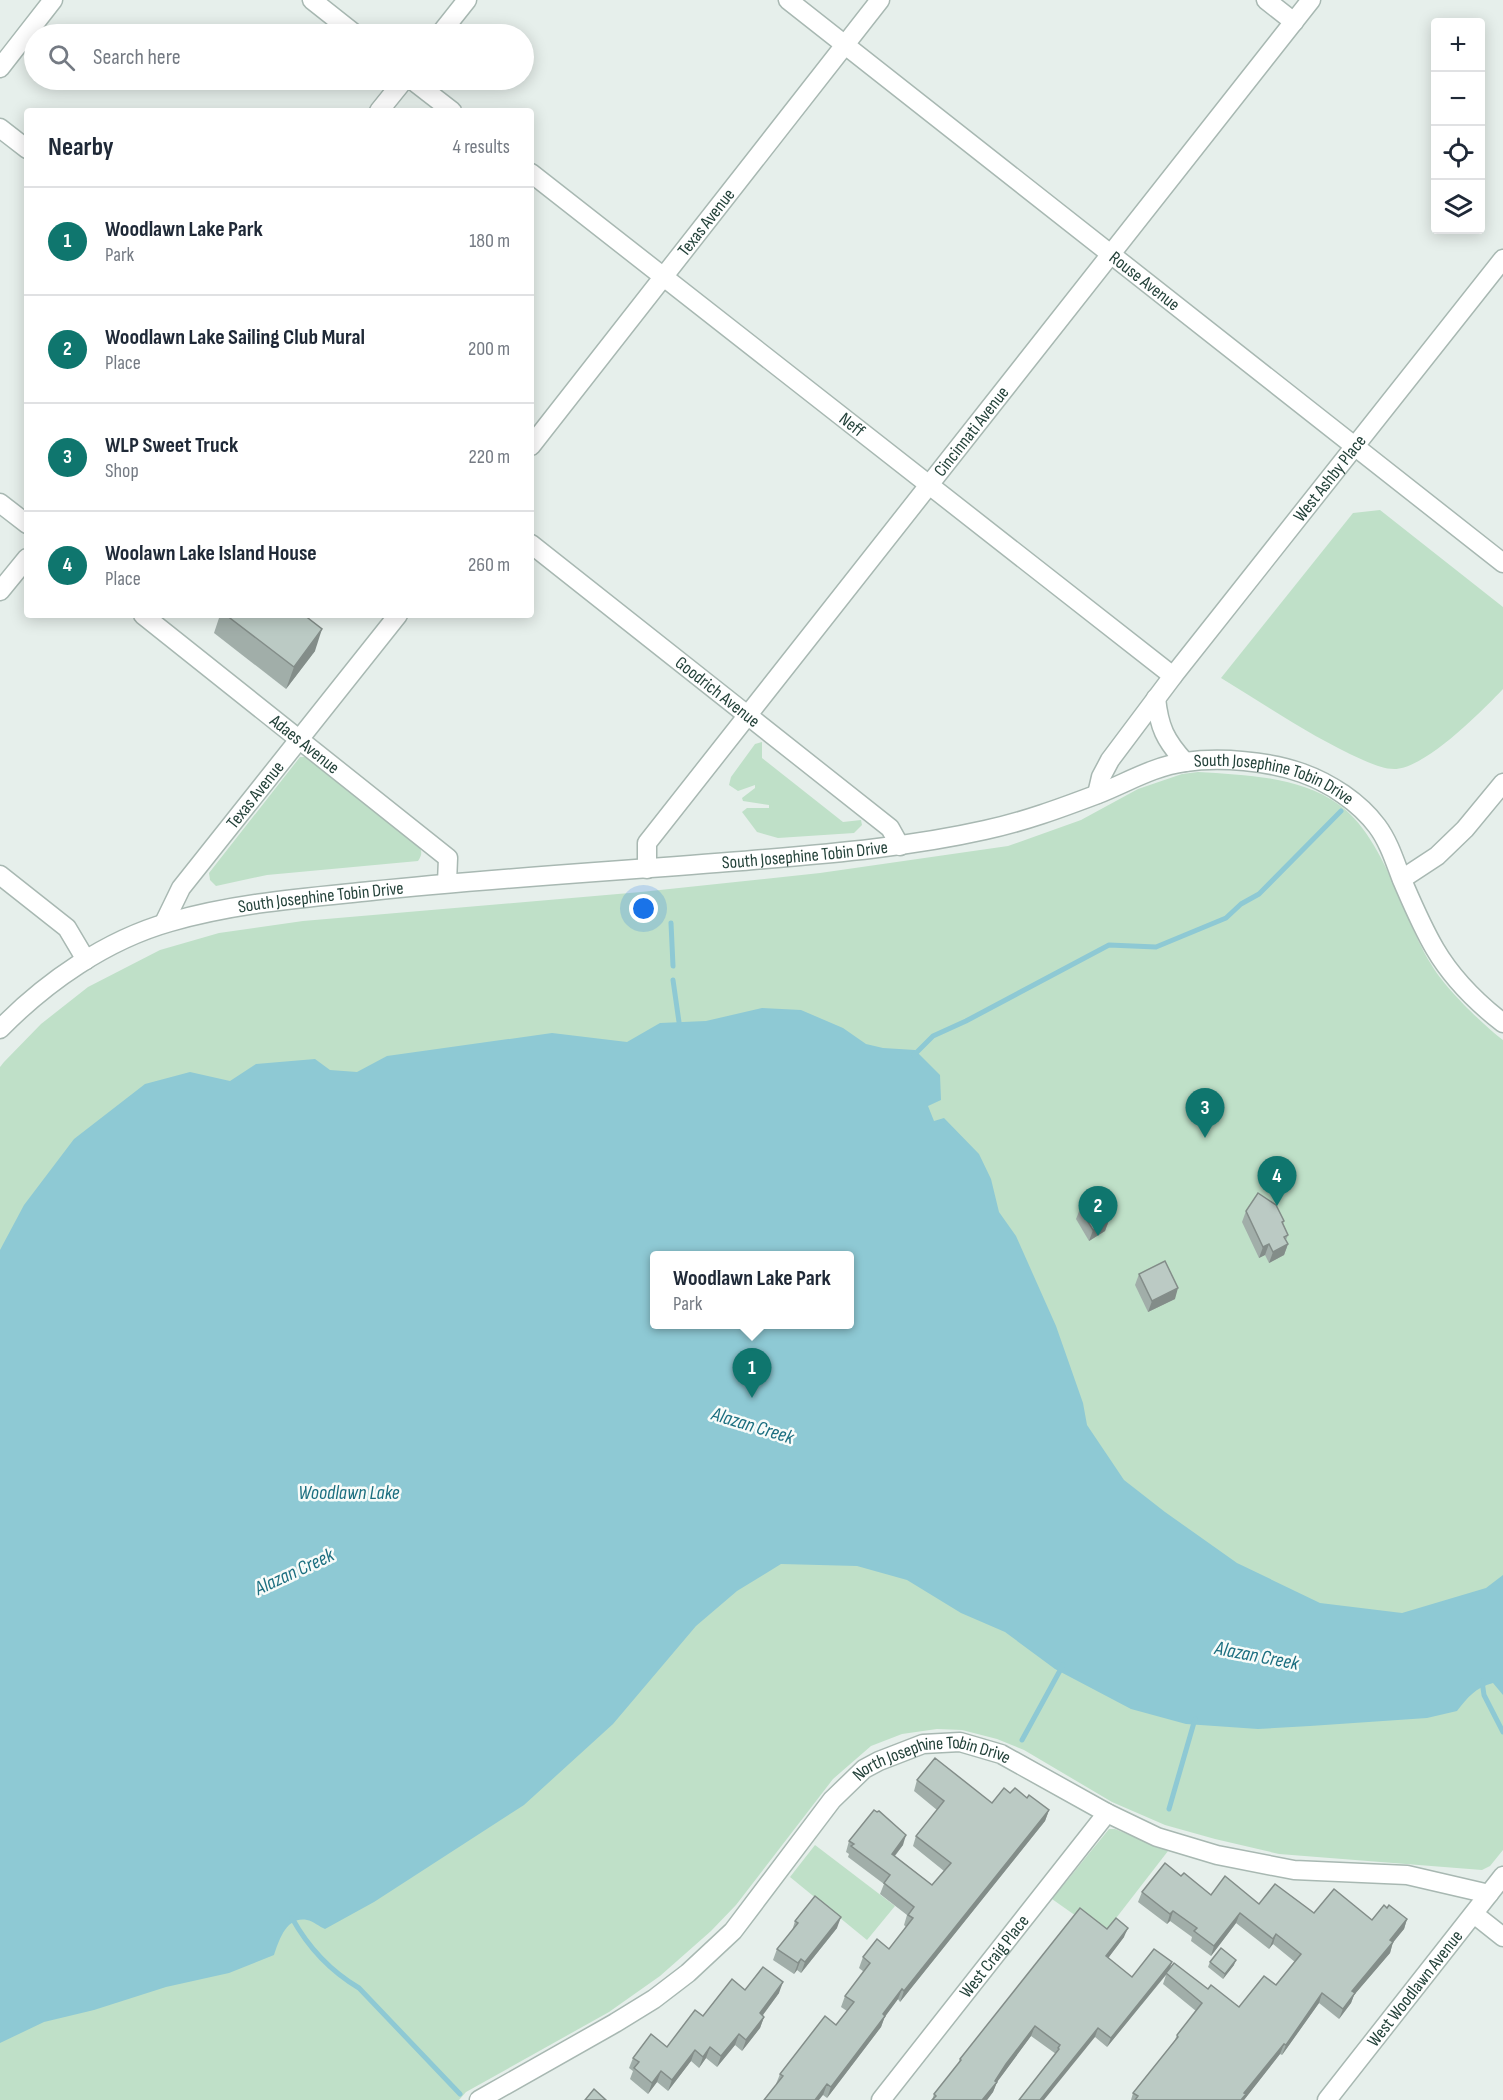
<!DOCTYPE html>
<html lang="en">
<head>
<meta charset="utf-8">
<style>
	body { margin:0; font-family:"Sofia Sans Condensed",sans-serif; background:#f2f2f3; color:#1f2937 }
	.controls { position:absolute; right:18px; top:18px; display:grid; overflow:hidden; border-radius:6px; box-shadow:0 3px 15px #0003 }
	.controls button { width:54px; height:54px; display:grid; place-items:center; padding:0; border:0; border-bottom:2px solid #e0e1e3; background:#fff; color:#1f2937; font:30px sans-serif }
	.you { position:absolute; left:644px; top:909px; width:21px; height:21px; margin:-15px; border:4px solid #fff; border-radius:50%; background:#1a73e8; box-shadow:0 0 0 9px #1a73e833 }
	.badge { display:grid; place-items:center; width:39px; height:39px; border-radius:50%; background:#0f766e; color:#fff; font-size:20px; font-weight:700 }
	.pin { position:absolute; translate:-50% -50px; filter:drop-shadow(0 2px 3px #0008) }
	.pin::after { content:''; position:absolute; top:32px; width:21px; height:18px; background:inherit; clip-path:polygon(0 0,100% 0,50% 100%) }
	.popup { position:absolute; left:650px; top:1251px; width:204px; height:78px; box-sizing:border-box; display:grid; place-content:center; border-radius:6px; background:#fff; filter:drop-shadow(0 2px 4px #0005); font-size:20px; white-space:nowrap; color:#747a83 }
	.popup b { font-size:22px; color:#1f2937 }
	.popup::after { content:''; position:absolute; left:50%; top:100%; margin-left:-12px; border:12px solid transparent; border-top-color:#fff }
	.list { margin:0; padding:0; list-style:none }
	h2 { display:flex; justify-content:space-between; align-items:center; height:78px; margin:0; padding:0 24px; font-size:26px }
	h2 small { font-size:20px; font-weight:400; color:#747a83 }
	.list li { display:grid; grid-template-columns:39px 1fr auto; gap:18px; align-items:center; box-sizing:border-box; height:108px; padding:0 24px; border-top:2px solid #e0e1e3 }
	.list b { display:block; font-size:22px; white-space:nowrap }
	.list p { margin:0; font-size:20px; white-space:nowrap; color:#747a83 }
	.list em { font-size:20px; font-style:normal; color:#747a83 }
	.icon { flex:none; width:33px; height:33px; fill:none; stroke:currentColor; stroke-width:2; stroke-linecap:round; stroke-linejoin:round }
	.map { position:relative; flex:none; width:1503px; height:2100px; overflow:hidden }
	.search { position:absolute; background:#fff; box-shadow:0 3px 15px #0003; left:24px; top:24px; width:510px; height:66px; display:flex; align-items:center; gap:15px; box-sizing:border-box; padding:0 21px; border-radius:33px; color:#747a83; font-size:22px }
	.panel { position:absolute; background:#fff; box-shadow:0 3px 15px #0003; left:24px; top:108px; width:510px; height:510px; border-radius:6px }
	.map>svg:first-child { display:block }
	.green { fill:#bfe0c8; fill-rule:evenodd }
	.water { fill:#8ec9d4; fill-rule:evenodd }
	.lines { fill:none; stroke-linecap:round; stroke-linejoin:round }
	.stream { stroke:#8ec9d4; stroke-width:5 }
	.minor-casing { stroke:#a8b8b2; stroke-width:21 }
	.minor { stroke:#fff; stroke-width:18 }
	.wall { fill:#a1aea9 }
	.shaded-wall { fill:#838d89 }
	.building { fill:#bbcac4; stroke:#838d89; stroke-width:1.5 }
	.labels { text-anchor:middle; stroke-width:5; stroke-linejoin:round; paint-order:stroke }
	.street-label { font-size:18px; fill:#24423a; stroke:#f7fbf9 }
	.water-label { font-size:20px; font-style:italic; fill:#1c6f80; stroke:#f7fbf9 }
</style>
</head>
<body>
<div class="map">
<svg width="1503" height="2100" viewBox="0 0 1503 2100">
	<rect width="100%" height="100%" fill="#e6efeb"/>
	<g class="green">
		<path d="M1380,510L1503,607V689C1482,711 1425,769 1394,769C1384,769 1372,764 1363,760C1313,738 1267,706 1221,678L1353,513Z"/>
		<polygon points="762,742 762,758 843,822 861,820 862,825 854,833 778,838 757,832 742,812 747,808 769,808 769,805 743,801 742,798 755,788 755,785 738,791 729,785 731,777 755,744"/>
		<path d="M300,757H305L313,761L417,843C422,850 423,854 418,861L267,875L216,886L210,880L209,873Z"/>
		<path d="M1198,772C1244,775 1299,776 1338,804C1384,836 1403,918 1431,964C1444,987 1482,1024 1503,1040V1850L1490,1866L1482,1870L1279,1854L1215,1839L1165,1825L1112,1802L1024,1750L997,1739L962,1730L937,1729L902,1734L871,1746L833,1779L736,1905L711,1931L660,1976L609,2012L466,2092L459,2100H0V1067L4,1062L41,1024L88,987L160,950L219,933L303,921L641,892L820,873L1008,846L1081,820L1138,789L1182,774ZM654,1256H849V1324H654Z"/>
		<polygon points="1109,1829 1115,1829 1168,1851 1103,1935 1052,1899"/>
		<polygon points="815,1845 895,1906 867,1940 790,1877"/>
	</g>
	<path class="water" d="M762,1008L801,1010L843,1028L866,1044L883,1048L915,1050L940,1075L941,1100L928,1106L934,1121L944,1118L979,1154L991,1179L999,1212L1016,1236L1056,1326L1083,1403L1087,1425L1124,1480L1165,1512L1237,1563L1320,1603L1402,1613L1486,1588L1503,1575V1695L1493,1683C1475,1688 1468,1697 1457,1711L1427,1718L1310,1726L1258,1729L1186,1724L1131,1709L1055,1669L1005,1632L961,1613L907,1580L857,1566L781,1564L737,1591L696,1626L613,1724L524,1805L374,1902L325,1929C320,1927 313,1921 307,1920C286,1916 279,1941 274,1955L229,1973L166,1987L94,2010L44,2022L0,2043V1250L24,1205L74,1139L145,1084L190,1072L230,1081L256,1064L315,1059L330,1070L357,1072L387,1056L552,1033L627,1042L660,1023L706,1021ZM654,1256H849V1324H654Z"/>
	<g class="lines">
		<g class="stream">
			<polyline points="671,923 673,966"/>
			<polyline points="673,980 679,1022"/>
			<polyline points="914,1055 933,1036 966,1021 1109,945 1156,947 1226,918 1241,904 1259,894 1341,811"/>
			<polyline points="1482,1681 1484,1695 1503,1732"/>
			<polyline points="1022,1740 1063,1665"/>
			<polyline points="1169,1809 1195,1719"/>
			<path d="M292,1918C308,1947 332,1972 359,1988L460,2094"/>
		</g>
		<defs>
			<g id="minor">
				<polyline points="312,0 355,34"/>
				<path id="s1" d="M788,0L1503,563"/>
				<polyline points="1266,0 1294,22"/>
				<polyline points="440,34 467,0"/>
				<polyline points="0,68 53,0"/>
				<polyline points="412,80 452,111"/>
				<polyline points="379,111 404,80"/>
				<polyline points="0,128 27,149"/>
				<path id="s2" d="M531,173L1173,676"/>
				<path id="s3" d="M531,446L880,0"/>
				<polyline points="0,503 27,524"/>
				<path id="s4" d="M531,544L890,828L900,846"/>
				<polyline points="0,591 27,558"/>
				<path id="s5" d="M143,615L448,858L447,883"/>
				<path d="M1156,698C1159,727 1165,740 1185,762"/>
				<path id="s6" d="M1097,794L1101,777L1110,760L1173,676L1503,259"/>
				<path id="s7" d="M647,869V843L1311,0"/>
				<polyline points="0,875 67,928 86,960"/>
				<polyline points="1402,879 1437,856 1465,829 1503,783"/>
				<path id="s8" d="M164,923L181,888L398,615"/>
				<path id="s9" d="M0,1029C46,982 106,940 170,922C236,903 303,898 371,891C494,878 618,871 742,861C823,854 905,848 985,830C1023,822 1061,808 1098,794C1126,783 1154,766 1185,762C1220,757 1269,761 1302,773C1330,783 1359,802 1377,826C1389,842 1395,862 1402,880C1412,903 1422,927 1435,949C1452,978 1476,1002 1503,1023"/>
				<polyline points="1474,1914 1503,1937"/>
				<path id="s10" d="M479,2100L615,2023L654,1999L688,1973L733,1931L832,1800L864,1769L879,1761L923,1744L960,1742L1001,1754L1107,1813L1157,1837L1217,1855L1294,1870L1407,1875L1489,1894"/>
				<path id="s11" d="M881,2100L1107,1813"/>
				<path id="s12" d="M1327,2100L1503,1876"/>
			</g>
		</defs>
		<use href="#minor" class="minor-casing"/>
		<use href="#minor" class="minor"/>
	</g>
	<g class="wall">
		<polygon points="220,615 304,615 315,651 286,689 214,633"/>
		<polygon points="1080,1209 1109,1220 1105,1231 1089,1241 1076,1219"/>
		<polygon points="1246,1211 1284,1221 1283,1224 1288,1235 1286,1240 1288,1244 1284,1255 1269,1263 1265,1255 1259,1258 1242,1222"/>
		<polygon points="1139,1274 1175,1299 1148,1312 1135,1285"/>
		<polygon points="917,1780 992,1803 1010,1793 1027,1798 1049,1810 1045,1821 900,2002 898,1999 885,2016 881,2027 827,2098 823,2095 776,2084 780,2074 836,2025 847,2011 841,2007 845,1996 864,1972 859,1968 863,1957 889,1949 906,1927 904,1925 907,1915 880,1894 884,1884 848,1857 849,1854 846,1852 849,1841 903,1845 895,1856 932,1885 944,1871 913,1846 916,1836 937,1810 914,1791"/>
		<polygon points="1181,1876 1211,1895 1314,1913 1372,1920 1387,1908 1407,1919 1404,1929 1393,1942 1390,1953 1354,1995 1351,2003 1339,2019 1319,2003 1282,2055 1280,2054 1244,2100 1131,2100 1133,2093 1174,2042 1177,2035 1196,2011 1163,1984 1166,1975 1107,2047 1095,2037 1056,2054 1031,2036 1003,2074 997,2082 993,2092 987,2100 932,2100 934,2094 958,2064 960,2059 1107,1929 1124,1937 1108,1958 1132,1977 1172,1962 1169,1970 1208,1989 1239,2007 1276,1985 1295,1962 1273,1944 1269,1949 1236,1923 1211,1956 1191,1941 1192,1937 1170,1921 1167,1924 1138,1902 1142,1892"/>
		<polygon points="795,1921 837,1928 801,1973 797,1970 794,1974 773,1960 777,1949 792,1931"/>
		<polygon points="1210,1962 1234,1965 1223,1979 1208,1967"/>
		<polygon points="745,1990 779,1993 763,2015 764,2017 760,2028 742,2051 735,2045 717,2067 706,2058 699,2068 691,2061 668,2091 657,2082 648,2094 630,2079 633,2071 629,2068 633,2058 667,2047 703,2016"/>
	</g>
	<g class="shaded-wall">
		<polygon points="322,629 315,651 286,689 294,667"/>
		<polygon points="1109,1220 1105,1231 1089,1241 1093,1230"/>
		<polygon points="1269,1244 1265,1255 1259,1258 1263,1247"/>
		<polygon points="1288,1244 1284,1255 1269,1263 1273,1252"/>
		<polygon points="1178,1288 1175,1299 1148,1312 1152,1301"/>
		<polygon points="1049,1810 1045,1821 900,2002 904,1991"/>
		<polygon points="906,1835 903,1845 888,1864 892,1854"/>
		<polygon points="1173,1911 1170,1921 1167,1924 1170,1914"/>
		<polygon points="1240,1913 1236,1923 1211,1956 1214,1946"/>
		<polygon points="841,1917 837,1928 801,1973 805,1962"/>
		<polygon points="1407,1919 1404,1929 1387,1950 1390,1940"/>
		<polygon points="1128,1928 1124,1937 1103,1965 1106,1956"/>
		<polygon points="1276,1934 1273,1944 1269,1949 1273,1939"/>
		<polygon points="1393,1942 1390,1953 1354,1995 1351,2003 1339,2019 1343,2009 1352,1991"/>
		<polygon points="801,1959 797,1970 794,1974 798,1963"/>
		<polygon points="1236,1960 1234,1965 1223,1979 1225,1974"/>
		<polygon points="1172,1962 1168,1972 1107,2047 1111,2038"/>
		<polygon points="783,1982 779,1993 756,2024 760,2013"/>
		<polygon points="902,1989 898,1999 879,2025 883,2014"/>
		<polygon points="1322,1993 1319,2003 1282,2055 1286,2045"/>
		<polygon points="885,2016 881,2027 827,2098 831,2087"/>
		<polygon points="764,2017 760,2028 742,2051 746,2040"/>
		<polygon points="1035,2026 1031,2036 1003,2074 997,2082 993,2092 987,2100 983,2100 1006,2064"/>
		<polygon points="1098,2028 1095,2037 1044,2100 1040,2100"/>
		<polygon points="739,2034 735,2045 717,2067 721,2056"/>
		<polygon points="1284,2044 1280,2054 1244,2100 1241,2100 1244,2093"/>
		<polygon points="710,2047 706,2058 699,2068 703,2057"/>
		<polygon points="695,2050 691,2061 668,2091 672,2080"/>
		<polygon points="661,2071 657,2082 648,2094 652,2083"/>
		<polygon points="827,2084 823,2095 819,2100 815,2100"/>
	</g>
	<g class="building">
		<polygon points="226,615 304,615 322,629 294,667"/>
		<polygon points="1258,1193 1276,1205 1284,1221 1282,1222 1288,1235 1284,1237 1288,1244 1273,1252 1269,1244 1263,1247 1246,1211"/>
		<polygon points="1096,1199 1109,1220 1093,1230 1080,1209"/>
		<polygon points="1165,1261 1178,1288 1152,1301 1139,1274"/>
		<polygon points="935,1758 992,1803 1004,1788 1010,1793 1015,1788 1027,1798 1029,1795 1049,1810 904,1991 902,1989 883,2014 885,2016 831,2087 827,2084 815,2100 764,2100 783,2076 780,2074 825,2016 836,2025 854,2002 845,1996 870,1963 863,1957 877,1939 889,1949 913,1918 908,1915 914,1907 884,1883 890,1875 851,1846 854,1844 849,1841 874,1810 877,1812 879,1811 906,1835 892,1854 932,1885 951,1863 916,1836 944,1801 917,1780"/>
		<polygon points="1165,1863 1181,1876 1184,1873 1211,1895 1225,1876 1259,1904 1275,1884 1314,1913 1334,1889 1372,1920 1384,1905 1387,1908 1389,1905 1407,1919 1390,1940 1393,1942 1352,1991 1355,1993 1343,2009 1322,1993 1286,2045 1284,2044 1244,2093 1246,2094 1241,2100 1135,2100 1138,2096 1133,2093 1178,2037 1177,2035 1202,2003 1166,1973 1174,1963 1208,1989 1211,1985 1239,2007 1264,1976 1276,1985 1301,1954 1276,1934 1273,1939 1240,1913 1214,1946 1194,1931 1197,1928 1173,1911 1170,1914 1142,1892"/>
		<polygon points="815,1896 841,1917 805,1962 801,1959 798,1963 777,1949 798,1923 795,1921"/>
		<polygon points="1080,1908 1107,1929 1116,1918 1128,1928 1106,1956 1132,1977 1154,1949 1172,1962 1111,2038 1098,2028 1040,2100 1019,2100 1059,2049 1058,2048 1060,2045 1035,2026 1006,2064 995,2081 997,2082 983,2099 984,2100 932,2100 936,2096 934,2094 961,2060 960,2059"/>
		<polygon points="1221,1948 1236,1960 1225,1974 1210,1962"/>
		<polygon points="763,1967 783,1982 760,2013 764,2017 746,2040 739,2034 721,2056 710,2047 703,2057 695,2050 672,2080 661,2071 652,2083 634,2068 639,2062 633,2058 651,2034 667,2047 695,2010 703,2016 732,1979 745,1990"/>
		<polygon points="594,2089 606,2100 585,2100"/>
	</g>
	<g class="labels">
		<g class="street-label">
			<text dy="6" stroke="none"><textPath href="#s3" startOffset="284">Texas Avenue</textPath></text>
			<text dy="6" stroke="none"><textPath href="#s1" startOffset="454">Rouse Avenue</textPath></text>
			<text dy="6" stroke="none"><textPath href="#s2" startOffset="408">Neff</textPath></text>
			<text dy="6" stroke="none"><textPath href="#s7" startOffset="550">Cincinnati Avenue</textPath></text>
			<text dy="6" stroke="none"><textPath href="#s6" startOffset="394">West Ashby Place</textPath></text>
			<text dy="6" stroke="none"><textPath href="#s4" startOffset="238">Goodrich Avenue</textPath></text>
			<text dy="6" stroke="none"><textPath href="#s5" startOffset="207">Adaes Avenue</textPath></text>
			<text dy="6" stroke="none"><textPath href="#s9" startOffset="1328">South Josephine Tobin Drive</textPath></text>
			<text dy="6" stroke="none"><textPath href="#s8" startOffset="158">Texas Avenue</textPath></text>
			<text dy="6" stroke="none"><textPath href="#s9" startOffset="842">South Josephine Tobin Drive</textPath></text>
			<text dy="6" stroke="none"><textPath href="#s9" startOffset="356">South Josephine Tobin Drive</textPath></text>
			<text dy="6" stroke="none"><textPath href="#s10" startOffset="586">North Josephine Tobin Drive</textPath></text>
			<text dy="6" stroke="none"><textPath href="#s11" startOffset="183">West Craig Place</textPath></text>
			<text dy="6" stroke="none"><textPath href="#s12" startOffset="142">West Woodlawn Avenue</textPath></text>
		</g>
		<g class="water-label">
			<text transform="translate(753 1425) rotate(17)" y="7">Alazan Creek</text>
			<text x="349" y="1499">Woodlawn Lake</text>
			<text transform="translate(294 1571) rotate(-25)" y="7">Alazan Creek</text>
			<text transform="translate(1257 1655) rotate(11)" y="7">Alazan Creek</text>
		</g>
	</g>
</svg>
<div class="controls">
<button>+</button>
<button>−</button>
<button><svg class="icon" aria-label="locate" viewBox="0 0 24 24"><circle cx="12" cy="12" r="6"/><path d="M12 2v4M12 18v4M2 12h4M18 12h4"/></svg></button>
<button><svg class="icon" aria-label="layers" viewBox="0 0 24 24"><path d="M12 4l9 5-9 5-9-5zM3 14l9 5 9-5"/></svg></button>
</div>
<div class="you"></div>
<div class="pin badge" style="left:752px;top:1398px">1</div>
<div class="popup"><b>Woodlawn Lake Park</b>Park</div>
<div class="pin badge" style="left:1098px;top:1236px">2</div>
<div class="pin badge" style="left:1205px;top:1138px">3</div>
<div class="pin badge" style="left:1277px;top:1206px">4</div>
<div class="search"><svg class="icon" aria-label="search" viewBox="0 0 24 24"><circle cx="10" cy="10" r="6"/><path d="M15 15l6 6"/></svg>Search here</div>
<section class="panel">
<h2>Nearby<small>4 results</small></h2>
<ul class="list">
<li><span class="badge">1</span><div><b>Woodlawn Lake Park</b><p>Park</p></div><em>180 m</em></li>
<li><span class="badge">2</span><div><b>Woodlawn Lake Sailing Club Mural</b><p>Place</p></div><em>200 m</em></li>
<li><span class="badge">3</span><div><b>WLP Sweet Truck</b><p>Shop</p></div><em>220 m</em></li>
<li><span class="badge">4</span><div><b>Woolawn Lake Island House</b><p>Place</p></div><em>260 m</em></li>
</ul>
</section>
</div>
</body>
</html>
